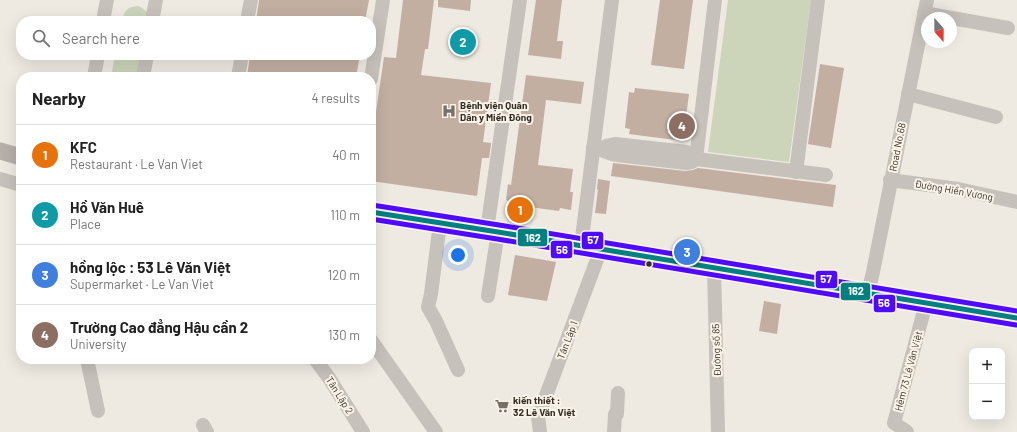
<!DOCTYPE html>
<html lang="en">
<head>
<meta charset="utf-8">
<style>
	body { margin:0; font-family:Barlow,sans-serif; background:#f2f2f2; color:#222 }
	.controls { position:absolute; right:12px; bottom:12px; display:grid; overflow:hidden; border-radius:8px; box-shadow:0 4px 16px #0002 }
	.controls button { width:36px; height:36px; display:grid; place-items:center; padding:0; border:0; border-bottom:1px solid #e0e0e0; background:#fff; color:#222; font:20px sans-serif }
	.compass { position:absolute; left:921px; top:12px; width:36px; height:36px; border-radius:50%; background:#fff; box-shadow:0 4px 16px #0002; rotate:159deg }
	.you { position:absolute; left:458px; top:255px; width:14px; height:14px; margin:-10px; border:3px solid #fff; border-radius:50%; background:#1a73e8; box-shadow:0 0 0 6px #1a73e833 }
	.badge { display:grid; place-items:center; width:26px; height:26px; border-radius:50%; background:#776f69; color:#fff; font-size:13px; font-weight:700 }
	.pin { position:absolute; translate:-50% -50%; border:2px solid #fff; box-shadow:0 1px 4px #0006 }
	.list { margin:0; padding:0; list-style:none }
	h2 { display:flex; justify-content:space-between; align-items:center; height:52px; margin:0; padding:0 16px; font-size:17px }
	h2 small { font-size:13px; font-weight:400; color:#767676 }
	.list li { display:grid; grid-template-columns:26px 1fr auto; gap:12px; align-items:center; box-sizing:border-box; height:60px; padding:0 16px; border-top:1px solid #e0e0e0 }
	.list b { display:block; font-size:15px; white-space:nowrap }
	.list p { margin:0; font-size:13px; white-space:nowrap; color:#767676 }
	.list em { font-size:13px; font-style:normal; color:#767676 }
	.icon { flex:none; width:22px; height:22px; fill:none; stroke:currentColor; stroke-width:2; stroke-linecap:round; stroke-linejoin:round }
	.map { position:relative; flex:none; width:1017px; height:432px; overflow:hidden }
	.search { position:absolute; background:#fff; box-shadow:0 4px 16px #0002; left:16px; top:16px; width:360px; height:44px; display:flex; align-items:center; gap:10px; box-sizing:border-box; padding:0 14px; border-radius:16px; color:#767676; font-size:15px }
	.panel { position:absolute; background:#fff; box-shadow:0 4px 16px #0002; left:16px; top:72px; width:360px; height:292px; border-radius:16px }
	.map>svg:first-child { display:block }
	.green { fill:#ccd4ba }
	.building { fill:#c2afa2 }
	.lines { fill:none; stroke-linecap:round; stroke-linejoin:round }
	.minor { stroke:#c6c1ba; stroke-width:14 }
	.major { stroke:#b6afa9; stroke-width:17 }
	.bus-1-casing { stroke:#faf4e8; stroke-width:8 }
	.bus-2-casing { stroke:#faf4e8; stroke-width:8 }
	.bus-3-casing { stroke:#faf4e8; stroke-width:8 }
	.bus-1 { stroke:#008080; stroke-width:5 }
	.bus-2 { stroke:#4f0aff; stroke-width:5 }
	.bus-3 { stroke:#4f0aff; stroke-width:5 }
	.bus-dot { fill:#372e28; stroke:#faf4e8; stroke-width:1.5 }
	.labels { text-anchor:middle; stroke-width:4; stroke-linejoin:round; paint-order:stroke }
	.poi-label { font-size:10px; font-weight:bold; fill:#372e28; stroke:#faf4e8; text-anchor:start }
	.street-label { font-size:10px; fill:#372e28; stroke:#faf4e8 }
	.line-badge { stroke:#faf4e8; stroke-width:1.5 }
	.badge-label { font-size:11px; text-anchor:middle; font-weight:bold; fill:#fff }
</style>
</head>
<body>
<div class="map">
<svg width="1017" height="432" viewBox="0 0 1017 432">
	<rect width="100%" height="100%" fill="#eee9e1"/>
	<g class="green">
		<polygon points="728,0 811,0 789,162 708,152"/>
		<path d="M138,6L142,8L149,14L150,21H122C124,11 127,7 138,6Z"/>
		<polygon points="115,55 144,55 140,77 111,77"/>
	</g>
	<g class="building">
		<polygon points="259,0 369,0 365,21 256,21"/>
		<polygon points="403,0 434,0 428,49 425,49 421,75 491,83 483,142 491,143 491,144 489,158 482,158 477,196 371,181 371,146 384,57 396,58"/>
		<polygon points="438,0 471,0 470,11 438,7"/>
		<polygon points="536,0 562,0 557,41 563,41 561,59 528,55"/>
		<polygon points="660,0 693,0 684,69 651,65"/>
		<polygon points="250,55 360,55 356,77 247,77"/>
		<polygon points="820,64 844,68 831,148 808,144"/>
		<polygon points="526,75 584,82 581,104 546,100 538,165 573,169 570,192 573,192 571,210 560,208 559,211 508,204 508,201 506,200 508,184 511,185"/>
		<polygon points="635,88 689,94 683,141 629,134 630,129 625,128 629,92 634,93"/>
		<polygon points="613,163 685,171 693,170 698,168 795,180 836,185 833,207 611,176"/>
		<polygon points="598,179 610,181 606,214 595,213 598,190 597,189"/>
		<polygon points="515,255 556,262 547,301 508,295"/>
		<polygon points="764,301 781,304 777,334 759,331"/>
	</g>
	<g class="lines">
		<g class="minor">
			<polyline points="924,13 1008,28"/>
			<polyline points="103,21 107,0"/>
			<polyline points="152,21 156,0"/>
			<polyline points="247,21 251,0"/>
			<polyline points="94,77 98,55"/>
			<polyline points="143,77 147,55"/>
			<polyline points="238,77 242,55"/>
			<polyline points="371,79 383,0"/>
			<polyline points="908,94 996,117"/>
			<path d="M593,148C602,149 608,154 617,155L686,163L692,162L696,159L826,175"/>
			<polyline points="603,149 606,146 615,144 687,152 693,155 696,159"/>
			<polyline points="696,159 715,0"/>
			<polyline points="796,172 818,0"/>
			<polyline points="0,179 21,185"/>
			<polyline points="890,180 958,189 1017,202"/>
			<polyline points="440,223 431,294 428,307 436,321 458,370"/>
			<polyline points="487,230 520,0"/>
			<polyline points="581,246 612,0"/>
			<polyline points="714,268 718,432"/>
			<polyline points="868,293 873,272 927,0"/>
			<polyline points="488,296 498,232"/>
			<polyline points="371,340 436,432"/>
			<polyline points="87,359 98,411"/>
			<polyline points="315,359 329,378 363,432"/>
			<polyline points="203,425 207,432"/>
			<polyline points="540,432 538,417 601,249"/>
			<polyline points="614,432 615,414 617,414 618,393"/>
			<polyline points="907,432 906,431 894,423 926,303"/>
		</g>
		<g class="major">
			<polyline points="0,151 21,157"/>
			<polyline points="371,212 498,232 1017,318"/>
		</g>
		<defs>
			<polyline id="bus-1" points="371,212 498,232 1017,318"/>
			<polyline id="bus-2" points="371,219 497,239 1016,325"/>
			<polyline id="bus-3" points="372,205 499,225 1017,311"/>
		</defs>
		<use href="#bus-1" class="bus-1-casing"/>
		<use href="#bus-2" class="bus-2-casing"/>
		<use href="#bus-3" class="bus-3-casing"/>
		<use href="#bus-1" class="bus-1"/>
		<use href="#bus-2" class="bus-2"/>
		<use href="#bus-3" class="bus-3"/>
	</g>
	<defs>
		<symbol id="hospital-bare" viewBox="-9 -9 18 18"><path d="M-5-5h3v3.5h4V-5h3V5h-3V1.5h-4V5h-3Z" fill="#776f69" stroke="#faf4e8" stroke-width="2.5" paint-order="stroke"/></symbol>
		<symbol id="supermarket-bare" viewBox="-9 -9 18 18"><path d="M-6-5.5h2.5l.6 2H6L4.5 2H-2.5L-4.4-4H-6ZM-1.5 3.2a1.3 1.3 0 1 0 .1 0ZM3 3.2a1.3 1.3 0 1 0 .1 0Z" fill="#776f69" stroke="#faf4e8" stroke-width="2.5" paint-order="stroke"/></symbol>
	</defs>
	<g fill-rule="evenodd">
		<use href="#hospital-bare" x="439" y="101" width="20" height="20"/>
		<use href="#supermarket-bare" x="492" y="396" width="20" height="20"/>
	</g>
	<circle class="bus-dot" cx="649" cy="264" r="3.5"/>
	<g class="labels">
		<g class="poi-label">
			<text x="460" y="109">Bệnh viện Quân<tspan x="460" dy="12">Dân y Miền Đông</tspan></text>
			<text x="513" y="404">kiến thiết :<tspan x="513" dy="12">32 Lê Văn Việt</tspan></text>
		</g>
		<g class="street-label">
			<text transform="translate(897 147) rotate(-79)" y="4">Road No.68</text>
			<text transform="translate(954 190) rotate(10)" y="4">Đường Hiền Vương</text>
			<text transform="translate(567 340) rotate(-69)" y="4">Tân Lập 1</text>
			<text transform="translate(716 350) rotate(-92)" y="4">Đường số 85</text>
			<text transform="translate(908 371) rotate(-75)" y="4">Hẻm 73 Lê Văn Việt</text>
			<text transform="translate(340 395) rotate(58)" y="4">Tân Lập 2</text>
		</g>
	</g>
	<g class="line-badge">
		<rect x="517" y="228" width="31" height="19" rx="4" fill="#008080"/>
		<rect x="581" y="231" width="23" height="19" rx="4" fill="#4f0aff"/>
		<rect x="550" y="240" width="23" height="19" rx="4" fill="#4f0aff"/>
		<rect x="815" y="270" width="23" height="19" rx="4" fill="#4f0aff"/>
		<rect x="840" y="282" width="31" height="19" rx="4" fill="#008080"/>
		<rect x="873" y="294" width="23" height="19" rx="4" fill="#4f0aff"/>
	</g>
	<g class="badge-label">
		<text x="533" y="242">162</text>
		<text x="593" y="244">57</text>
		<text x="562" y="254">56</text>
		<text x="826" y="283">57</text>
		<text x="856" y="295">162</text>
		<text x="884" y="307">56</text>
	</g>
</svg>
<div class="controls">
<button>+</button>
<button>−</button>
</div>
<svg class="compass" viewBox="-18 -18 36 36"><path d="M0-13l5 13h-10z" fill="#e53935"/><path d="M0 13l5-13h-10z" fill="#767676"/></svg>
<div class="you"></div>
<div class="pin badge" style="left:520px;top:210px;background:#e8710a">1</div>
<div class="pin badge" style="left:463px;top:42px;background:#0f9aa8">2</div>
<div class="pin badge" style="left:687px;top:252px;background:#3f7fe0">3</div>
<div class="pin badge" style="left:682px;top:126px;background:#8d6e63">4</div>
<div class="search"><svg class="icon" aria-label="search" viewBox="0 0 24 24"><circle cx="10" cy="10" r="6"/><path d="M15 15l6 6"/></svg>Search here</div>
<section class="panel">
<h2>Nearby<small>4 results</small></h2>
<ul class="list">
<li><span class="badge" style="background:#e8710a">1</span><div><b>KFC</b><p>Restaurant · Le Van Viet</p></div><em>40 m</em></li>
<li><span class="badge" style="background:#0f9aa8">2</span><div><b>Hồ Văn Huê</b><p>Place</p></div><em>110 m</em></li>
<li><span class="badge" style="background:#3f7fe0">3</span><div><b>hồng lộc : 53 Lê Văn Việt</b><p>Supermarket · Le Van Viet</p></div><em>120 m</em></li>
<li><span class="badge" style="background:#8d6e63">4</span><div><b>Trường Cao đẳng Hậu cần 2</b><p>University</p></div><em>130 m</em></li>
</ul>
</section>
</div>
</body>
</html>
